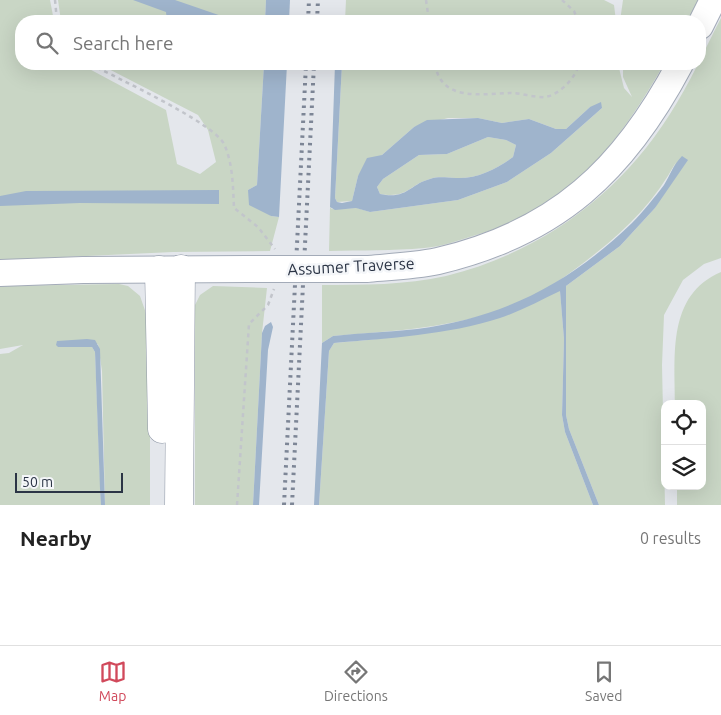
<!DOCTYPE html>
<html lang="en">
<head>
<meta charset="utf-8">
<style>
	body { margin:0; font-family:Ubuntu,sans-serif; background:#f2f2f2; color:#222 }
	.controls { position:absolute; right:15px; bottom:15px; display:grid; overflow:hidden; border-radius:10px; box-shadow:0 5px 20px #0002 }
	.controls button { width:45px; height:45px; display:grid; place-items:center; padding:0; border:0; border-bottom:1px solid #e0e0e0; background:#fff; color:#222; font:25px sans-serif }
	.scale { position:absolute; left:15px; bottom:12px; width:108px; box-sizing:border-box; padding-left:5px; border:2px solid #2b3445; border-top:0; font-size:14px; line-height:18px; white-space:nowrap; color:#2b3445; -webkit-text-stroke:4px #f4f6f9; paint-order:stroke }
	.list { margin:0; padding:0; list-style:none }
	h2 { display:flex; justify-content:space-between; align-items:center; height:65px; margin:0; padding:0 20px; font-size:21px }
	h2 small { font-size:16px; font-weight:400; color:#767676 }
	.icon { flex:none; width:28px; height:28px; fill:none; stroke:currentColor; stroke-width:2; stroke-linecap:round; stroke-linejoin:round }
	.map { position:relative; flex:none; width:721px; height:505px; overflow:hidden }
	.search { position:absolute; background:#fff; box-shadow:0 5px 20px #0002; left:15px; right:15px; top:15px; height:55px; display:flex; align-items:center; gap:12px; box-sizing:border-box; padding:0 18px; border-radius:20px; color:#767676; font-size:19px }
	.sheet { height:140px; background:#fff }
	nav { display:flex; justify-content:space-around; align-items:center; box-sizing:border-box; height:70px; border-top:1px solid #e0e0e0; background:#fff; font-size:14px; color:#767676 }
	nav a { display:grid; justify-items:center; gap:2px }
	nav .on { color:#d1495b }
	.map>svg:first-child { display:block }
	.green { fill:#c9d6c5 }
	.water { fill:#9fb4cc; fill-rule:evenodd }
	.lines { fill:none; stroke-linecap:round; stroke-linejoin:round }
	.major-casing { stroke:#a3abb8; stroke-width:28 }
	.highway-casing { stroke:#8b94a3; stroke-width:29 }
	.path { stroke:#c2c5cb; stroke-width:2.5; stroke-dasharray:4 4; stroke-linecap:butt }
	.major { stroke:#fff; stroke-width:26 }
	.highway { stroke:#fff; stroke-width:28 }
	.rail { stroke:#7d8696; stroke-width:4; stroke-dasharray:2.5 5; stroke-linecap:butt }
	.major-bridge-casing { stroke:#a3abb8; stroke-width:28; stroke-linecap:butt }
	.major-bridge { stroke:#fff; stroke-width:26 }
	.labels { text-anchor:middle; stroke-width:5; stroke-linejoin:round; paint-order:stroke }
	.street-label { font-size:16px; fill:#2b3445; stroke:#f4f6f9 }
</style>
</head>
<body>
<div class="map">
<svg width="721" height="505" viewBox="0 0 721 505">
	<rect width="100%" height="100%" fill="#e4e7ec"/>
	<g class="green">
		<polygon points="0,0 50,0 54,21 21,21 21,64 80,64 166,110 177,164 200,174 216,162 208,130 198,115 99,64 264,64 257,185 248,190 271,216 279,217 270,251 173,252 0,260"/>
		<polygon points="58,0 266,0 265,21 61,21"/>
		<polygon points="346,0 604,0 614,5 616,21 345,21"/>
		<polygon points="623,0 699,0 687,21 620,21"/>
		<path d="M721,18V258L704,264L683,280L664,315L662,365L665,505H599L569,429L566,415V286L620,246L655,208L676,162C656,199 629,227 596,253C570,274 541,295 509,307C453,328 393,331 333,336L322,343V285C363,285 405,285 446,276C540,253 619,195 670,114C690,83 704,51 721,18Z"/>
		<path d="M342,64H618L624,88L632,97L623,77V64H664C617,146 571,206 476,235C459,240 442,247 424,248C393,251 361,250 329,251L330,207L332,209L357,208L370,212L458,200L507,182L551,153L602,108L590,107L566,129H556L529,119L502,123L478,118H448L414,127L358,176L352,201L337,202L335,198Z"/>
		<path d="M488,137L506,140L516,145L513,157C497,169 477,179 456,178C446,178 440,176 430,179C410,184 408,199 380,194L377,187L383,179L419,155L447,154Z"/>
		<path d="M721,272V505H677V486H702V404H675C675,355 667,295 721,272Z"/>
		<polygon points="119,284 128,286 140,296 147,316 150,379 150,505 105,505 102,371 98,344 59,347 92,347 95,352 101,505 0,505 0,354 9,353 23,345 0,349 0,286"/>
		<polygon points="213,286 267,288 262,333 253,505 195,505 195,305 200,295"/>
		<path d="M560,290L564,339L562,415L565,432L593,505H319L329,351L334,343C413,337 488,326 560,290Z"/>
	</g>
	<g class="water">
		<polygon points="133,0 175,0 236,21 167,21 166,12"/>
		<polygon points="266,0 290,0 289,21 265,21"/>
		<polygon points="264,64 287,64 279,217 271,216 249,205 248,190 257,185"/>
		<path d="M335,64H342L335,198L337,202L342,203L352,201L358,176L367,158L382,155L414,127L427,120L478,118L502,123L529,119L556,129H566L590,107L601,102L602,108L551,153L507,182L458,200L370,212L356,208L335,210L330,207ZM488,137L506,140L516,145L513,157C497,169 477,179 456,178C446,178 440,176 430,179C410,184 407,200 380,194L377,187L383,179L419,155L447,154Z"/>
		<path d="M682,156L688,160L655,208L620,246L566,286V415L569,429L599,505H593L565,432L562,415L564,339L560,291C541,300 521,311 500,318C447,335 389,338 334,343L329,351L319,505H314L322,343L333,336C361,333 389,332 417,329C503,318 570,283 632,223C643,212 654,198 664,185C670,175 674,164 682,156Z"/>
		<polygon points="219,190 219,204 80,203 0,206 0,196 26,191"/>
		<polygon points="271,322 273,327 268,350 259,505 253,505 262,333 265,326"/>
		<polygon points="87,339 95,340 100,349 105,505 101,505 100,489 95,352 92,347 58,347 56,345 57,341"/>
	</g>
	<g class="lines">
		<defs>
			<g id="major">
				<polyline points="700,26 713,0"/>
				<path d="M366,269C390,267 415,266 438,261C557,233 624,170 680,64"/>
				<polyline points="0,273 83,270 248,269"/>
			</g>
			<g id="highway">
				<polyline points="159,270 162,429"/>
				<polyline points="179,505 181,269"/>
			</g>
		</defs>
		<use href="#major" class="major-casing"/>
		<use href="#highway" class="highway-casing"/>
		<g class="path">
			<polyline points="55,0 57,21"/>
			<polyline points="426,0 429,21"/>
			<polyline points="562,0 574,11 578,21"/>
			<path d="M90,64C115,77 214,123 224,144C233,163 233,188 234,208L258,227L275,249"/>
			<path d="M435,64C441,102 481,94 511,93C521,93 536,98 545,97C560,95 576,77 579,64"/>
			<polyline points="237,505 249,324 268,305 274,289"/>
		</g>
		<use href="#major" class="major"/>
		<use href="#highway" class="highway"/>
		<g class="rail">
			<polyline points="308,21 309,0"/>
			<polyline points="317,21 318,0"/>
			<polyline points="284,505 306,64"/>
			<polyline points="292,505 314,64"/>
		</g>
		<defs>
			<polyline id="major-bridge" points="248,269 366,269"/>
		</defs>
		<use href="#major-bridge" class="major-bridge-casing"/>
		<use href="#major-bridge" class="major-bridge"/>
	</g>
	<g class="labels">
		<g class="street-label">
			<text transform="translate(351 266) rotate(-3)" y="6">Assumer Traverse</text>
		</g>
	</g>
</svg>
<div class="controls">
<button><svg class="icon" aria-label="locate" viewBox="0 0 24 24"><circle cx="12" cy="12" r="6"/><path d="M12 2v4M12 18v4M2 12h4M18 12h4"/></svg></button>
<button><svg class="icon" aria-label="layers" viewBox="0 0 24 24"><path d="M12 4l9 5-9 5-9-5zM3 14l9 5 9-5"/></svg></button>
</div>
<div class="scale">50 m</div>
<div class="search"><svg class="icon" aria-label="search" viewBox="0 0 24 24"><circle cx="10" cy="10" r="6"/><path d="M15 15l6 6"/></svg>Search here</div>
</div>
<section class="sheet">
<h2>Nearby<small>0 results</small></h2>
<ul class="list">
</ul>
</section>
<nav>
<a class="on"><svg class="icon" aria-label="map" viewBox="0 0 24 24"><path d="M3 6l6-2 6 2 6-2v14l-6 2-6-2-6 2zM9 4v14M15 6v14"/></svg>Map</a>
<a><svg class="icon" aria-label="directions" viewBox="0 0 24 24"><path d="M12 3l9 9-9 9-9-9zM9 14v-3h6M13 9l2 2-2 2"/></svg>Directions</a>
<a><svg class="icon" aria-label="saved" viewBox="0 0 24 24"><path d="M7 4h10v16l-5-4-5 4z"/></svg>Saved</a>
</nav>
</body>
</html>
